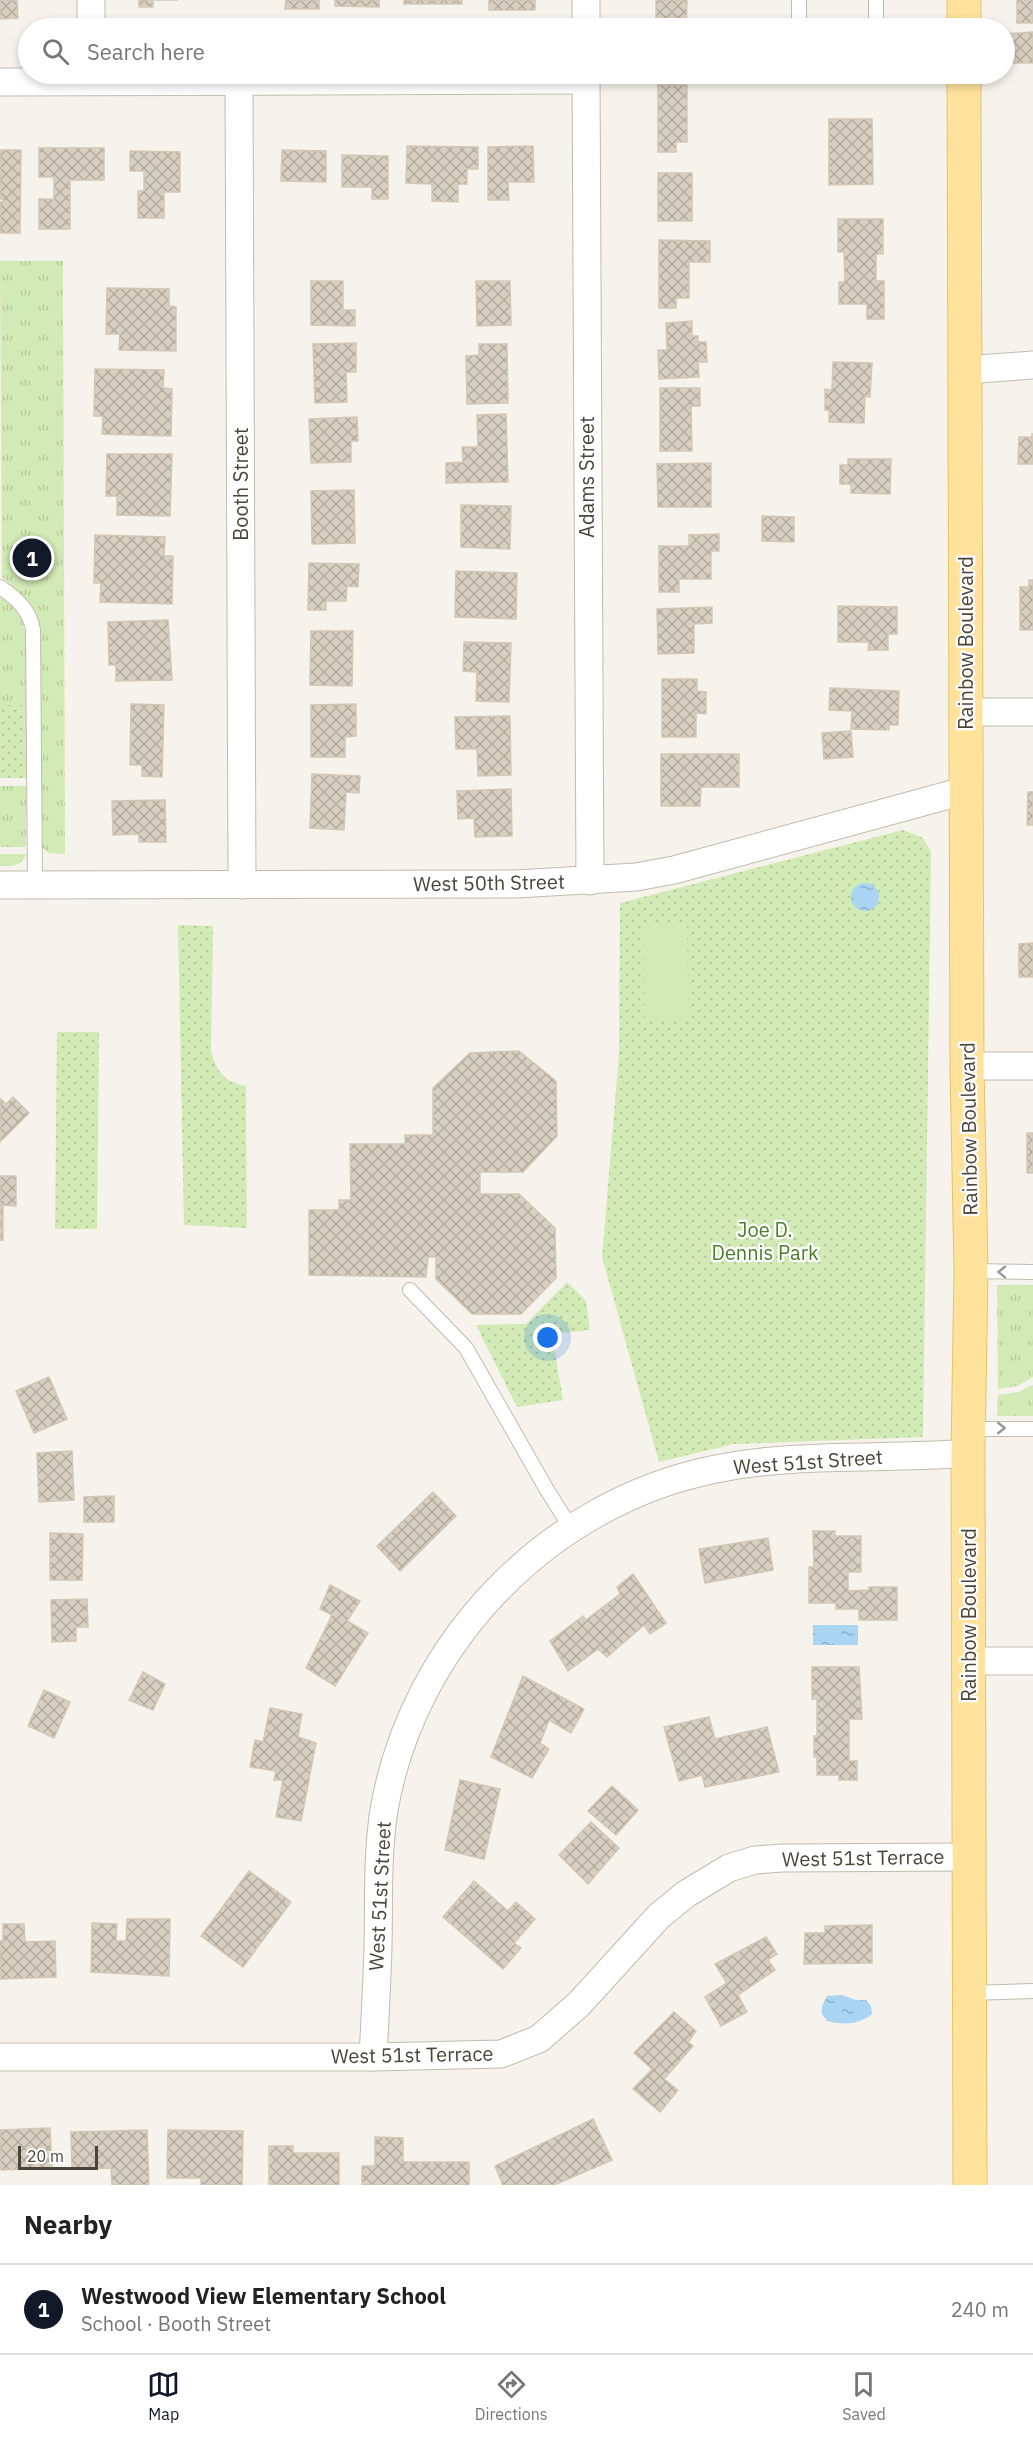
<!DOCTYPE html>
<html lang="en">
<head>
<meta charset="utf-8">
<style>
	body { margin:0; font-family:"IBM Plex Sans",sans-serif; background:#f6f6f6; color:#222 }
	.scale { position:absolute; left:18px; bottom:15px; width:80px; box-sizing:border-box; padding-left:6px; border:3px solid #4b4439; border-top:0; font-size:16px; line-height:21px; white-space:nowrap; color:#4b4439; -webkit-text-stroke:4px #fff; paint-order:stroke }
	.you { position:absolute; left:548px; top:1338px; width:21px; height:21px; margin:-15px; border:4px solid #fff; border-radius:50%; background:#1a73e8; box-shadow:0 0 0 9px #1a73e833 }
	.badge { display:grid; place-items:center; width:39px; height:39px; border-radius:50%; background:#111827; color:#fff; font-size:20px; font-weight:700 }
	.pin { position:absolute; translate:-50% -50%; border:3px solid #fff; box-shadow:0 2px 6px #0006 }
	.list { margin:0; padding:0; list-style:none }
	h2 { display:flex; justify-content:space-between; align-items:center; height:78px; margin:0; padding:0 24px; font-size:26px }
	h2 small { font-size:20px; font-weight:400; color:#767676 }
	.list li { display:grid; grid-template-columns:39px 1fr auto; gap:18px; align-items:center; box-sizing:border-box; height:90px; padding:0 24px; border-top:2px solid #e0e0e0 }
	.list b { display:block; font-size:22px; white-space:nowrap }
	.list p { margin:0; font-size:20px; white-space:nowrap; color:#767676 }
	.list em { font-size:20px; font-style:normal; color:#767676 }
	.icon { flex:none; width:33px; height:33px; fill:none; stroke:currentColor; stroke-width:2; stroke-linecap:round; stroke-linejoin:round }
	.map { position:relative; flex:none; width:1033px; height:2185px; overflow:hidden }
	.search { position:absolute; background:#fff; box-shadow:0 3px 9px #0003; left:18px; right:18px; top:18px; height:66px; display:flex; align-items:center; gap:15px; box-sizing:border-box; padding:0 21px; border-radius:33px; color:#767676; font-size:22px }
	.sheet { height:168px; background:#fff }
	nav { display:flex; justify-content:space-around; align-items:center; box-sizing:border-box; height:84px; border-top:2px solid #e0e0e0; background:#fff; font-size:16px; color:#767676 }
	nav a { display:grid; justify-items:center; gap:3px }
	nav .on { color:#111827 }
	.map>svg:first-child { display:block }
	.grass { fill:url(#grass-tufts) }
	.park { fill:url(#park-dots) }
	.garden { fill:#d2eab5 }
	.water { fill:url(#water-ripples) }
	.building { fill:url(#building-cross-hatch); stroke:#d3c7b4; stroke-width:1.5 }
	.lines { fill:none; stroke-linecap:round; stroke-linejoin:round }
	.lane-casing { stroke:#c2bbae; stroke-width:16 }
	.street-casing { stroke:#c2bbae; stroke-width:29 }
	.primary-casing { stroke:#e6c16a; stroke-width:35 }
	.lane { stroke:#fff; stroke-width:14 }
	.street { stroke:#fff; stroke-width:27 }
	.primary { stroke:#ffe39c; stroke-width:33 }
	.oneway { stroke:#9c9892 }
	.labels { text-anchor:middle; stroke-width:4.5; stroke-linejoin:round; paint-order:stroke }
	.street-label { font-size:20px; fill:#4b4439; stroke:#fff }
	.park-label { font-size:20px; fill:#4a7f2a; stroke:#fff }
</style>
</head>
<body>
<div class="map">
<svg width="1033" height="2185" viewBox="0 0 1033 2185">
	<defs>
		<pattern id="grass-tufts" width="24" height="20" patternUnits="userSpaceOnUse" patternTransform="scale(1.5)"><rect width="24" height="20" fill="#d2eab5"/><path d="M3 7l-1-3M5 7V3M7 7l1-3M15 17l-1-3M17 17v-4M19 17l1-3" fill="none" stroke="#b6ca9c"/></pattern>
		<pattern id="park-dots" width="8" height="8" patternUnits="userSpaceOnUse" patternTransform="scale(1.5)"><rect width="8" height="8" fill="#d2eab5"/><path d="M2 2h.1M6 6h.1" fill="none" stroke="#b6ca9c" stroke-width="1.8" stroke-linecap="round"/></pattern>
		<pattern id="water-ripples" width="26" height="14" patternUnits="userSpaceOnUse" patternTransform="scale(1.5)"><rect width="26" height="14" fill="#a9d4f2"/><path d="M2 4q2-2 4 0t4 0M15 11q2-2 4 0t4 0" fill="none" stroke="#8caec5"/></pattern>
		<pattern id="building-cross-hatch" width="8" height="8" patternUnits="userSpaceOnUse" patternTransform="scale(1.5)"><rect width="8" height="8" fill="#d8cfc1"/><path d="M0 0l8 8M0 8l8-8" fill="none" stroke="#b1aa9e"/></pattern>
	</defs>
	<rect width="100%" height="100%" fill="#f6f3ec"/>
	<g class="grass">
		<path d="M0,261H63L65,854L49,853L41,847V633C37,606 21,594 2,577Z"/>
		<path d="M0,597C36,609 26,675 27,705H0Z"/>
		<rect x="0" y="786" width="26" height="61"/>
		<path d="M0,854H26C22,867 12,866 0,866Z"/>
		<polygon points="997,1285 1033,1285 1033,1377 1017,1386 998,1389"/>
		<polygon points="1033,1385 1033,1416 997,1416 998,1395 1018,1392"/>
	</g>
	<g class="park">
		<rect x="0" y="705" width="27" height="73"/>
		<polygon points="903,830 923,838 931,852 923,1437 734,1444 659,1462 602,1257 619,1054 620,903"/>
		<path d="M178,925L213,926L211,1051C217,1072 224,1082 246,1086L247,1228L184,1225Z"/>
		<polygon points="57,1032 99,1032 97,1229 55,1229"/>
		<polygon points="567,1282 586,1301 590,1330 552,1334 563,1400 517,1407 476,1325 526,1324"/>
	</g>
	<polygon class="garden" points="644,924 687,924 688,1018 645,1018"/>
	<g class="water">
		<circle cx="865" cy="897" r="14"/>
		<rect x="813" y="1625" width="45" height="20"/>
		<path d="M842,1995L856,2000H866L871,2006L872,2014C858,2025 844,2025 827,2021L822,2014V2006L827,1996Z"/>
	</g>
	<g class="building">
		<polygon points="0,0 17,0 18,18 0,19"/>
		<polygon points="139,0 178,0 153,0 153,7 139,7"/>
		<polygon points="286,0 319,0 319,9 285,9"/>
		<polygon points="335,0 379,0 379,7 335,6"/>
		<rect x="404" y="0" width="58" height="4"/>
		<rect x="489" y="0" width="46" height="10"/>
		<polygon points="656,0 687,0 686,28 656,28"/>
		<rect x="1017" y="0" width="16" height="23"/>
		<polygon points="1033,32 1033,63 1004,63 1004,34"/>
		<polygon points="658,85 687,85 687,142 676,142 676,152 658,152"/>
		<polygon points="829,119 872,119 873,184 829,185"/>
		<polygon points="407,146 478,147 478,169 467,169 467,184 458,184 458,202 432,201 432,184 406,183"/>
		<polygon points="533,146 534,182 508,182 509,200 488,200 488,147"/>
		<polygon points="39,148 104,148 104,180 70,180 70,229 39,229 39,199 54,199 54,177 39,177"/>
		<polygon points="0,150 21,150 20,233 0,233 0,202 3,202 3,199 0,199"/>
		<polygon points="282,150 326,151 326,182 281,181"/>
		<polygon points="130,151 180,152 180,192 164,192 164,218 138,218 138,191 144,191 144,171 130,171"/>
		<polygon points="342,155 388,156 388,199 372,199 372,187 342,187"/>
		<rect x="658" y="173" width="34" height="48"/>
		<polygon points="838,219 883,219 883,254 876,254 876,281 884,281 884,319 867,319 867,304 839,304 839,282 845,282 844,252 838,252"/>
		<polygon points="659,240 710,241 710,262 689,262 689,298 676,298 676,308 659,308"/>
		<polygon points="311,281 343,281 343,310 355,310 355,326 311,325"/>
		<polygon points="476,281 510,281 511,325 477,326"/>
		<polygon points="107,288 169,289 169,306 176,307 176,351 119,350 120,334 106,334"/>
		<polygon points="692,321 692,336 698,336 698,342 706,342 707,362 698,362 699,377 659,379 658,350 667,350 666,323"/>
		<polygon points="356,343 356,372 346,372 347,402 315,403 313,344"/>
		<polygon points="479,344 507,344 508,403 467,404 466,356 479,355"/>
		<polygon points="833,362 872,363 870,397 865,396 864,423 829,422 829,410 825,410 825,389 832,390"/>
		<polygon points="95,369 164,370 163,388 172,389 171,436 102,434 103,416 94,416"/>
		<polygon points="660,388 700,388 700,406 691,406 692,451 660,451"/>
		<polygon points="506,414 508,482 446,483 446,463 463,462 462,447 478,447 477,415"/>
		<polygon points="357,417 358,441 351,441 351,462 311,463 309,419"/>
		<polygon points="1032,433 1033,464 1018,464 1019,437 1032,437"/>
		<polygon points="107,454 172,454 170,516 117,515 117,496 106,496"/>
		<polygon points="848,459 891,459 890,494 851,493 851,484 840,484 840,465 848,465"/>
		<polygon points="711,463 711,507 658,507 657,464"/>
		<polygon points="354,490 355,543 312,544 311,491"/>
		<polygon points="461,505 511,506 510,549 461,547"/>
		<polygon points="762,516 794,517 794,542 762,541"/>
		<polygon points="719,534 719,551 711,551 711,579 679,579 679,592 659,592 659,546 689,546 689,535"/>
		<polygon points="95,535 165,537 164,556 173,556 172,604 100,602 101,583 94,583"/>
		<polygon points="309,563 359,564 358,587 347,586 346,601 326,601 326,610 308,610"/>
		<polygon points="456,571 517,573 516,619 455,617"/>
		<polygon points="1029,580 1033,580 1033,630 1020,630 1020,587 1029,587"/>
		<polygon points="838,606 897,607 897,634 888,634 888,650 868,650 869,642 838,642"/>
		<polygon points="712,607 712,623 694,624 694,653 658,654 657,609"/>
		<polygon points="168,620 172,680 116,681 116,665 109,665 108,622"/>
		<polygon points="311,631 353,631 352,686 310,685"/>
		<polygon points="464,642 511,643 509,702 476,701 477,672 463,671"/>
		<polygon points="662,679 697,679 697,691 706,692 706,714 696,713 696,737 662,737"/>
		<polygon points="830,688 899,691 898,725 889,725 889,730 851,729 852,711 829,710"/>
		<polygon points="131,704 164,705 162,777 142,776 142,765 130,765"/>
		<polygon points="356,704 356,736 345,737 345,757 311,757 311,705"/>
		<polygon points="510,716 511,775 478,776 477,749 456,749 455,717"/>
		<polygon points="851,731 853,757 824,759 822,733"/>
		<polygon points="661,754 739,754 739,787 701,787 700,806 661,806"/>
		<polygon points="312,774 360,776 359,793 346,792 344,830 310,828"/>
		<polygon points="511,789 512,836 475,837 474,818 458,819 457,791"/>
		<polygon points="1028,792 1033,792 1033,825 1027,825"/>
		<polygon points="165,800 166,842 139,842 139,834 113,835 112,801"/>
		<polygon points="1033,943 1033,977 1019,977 1019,944"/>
		<polygon points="519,1051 556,1081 557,1136 523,1172 480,1172 480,1194 519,1194 555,1228 556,1278 521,1314 472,1314 436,1279 436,1257 428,1257 426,1277 309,1275 309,1210 339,1210 339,1200 351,1200 350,1144 405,1144 405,1135 433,1135 433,1088 470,1053"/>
		<polygon points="13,1097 29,1113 0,1142 0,1098 6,1104"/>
		<rect x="1027" y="1133" width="6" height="40"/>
		<polygon points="0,1176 16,1176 16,1206 3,1205 3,1240 0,1240"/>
		<polygon points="49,1377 67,1419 34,1433 16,1391"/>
		<polygon points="72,1451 74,1500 39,1502 37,1453"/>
		<polygon points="433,1492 456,1516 400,1571 377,1546"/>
		<polygon points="114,1496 114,1522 84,1522 84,1497"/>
		<polygon points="813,1531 835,1531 835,1536 861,1536 861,1572 848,1572 848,1591 869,1590 869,1587 897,1587 897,1620 859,1620 859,1609 836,1609 836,1603 809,1603 809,1567 814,1567"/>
		<polygon points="50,1533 83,1534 82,1580 50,1580"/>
		<polygon points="768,1538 773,1570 705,1583 699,1549"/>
		<polygon points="633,1574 666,1623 650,1634 644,1625 607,1657 598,1649 568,1671 550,1641 583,1616 586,1620 620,1594 617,1587"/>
		<polygon points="330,1585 360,1601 347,1621 368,1633 335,1686 306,1668 332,1615 320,1609"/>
		<polygon points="87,1599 88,1627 76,1627 76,1641 52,1642 51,1600"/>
		<polygon points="812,1667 859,1667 862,1719 849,1719 849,1761 857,1761 857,1780 839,1780 839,1775 817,1775 817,1757 814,1757 814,1736 817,1736 817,1699 812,1699"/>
		<polygon points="143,1672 165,1684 153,1710 129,1700"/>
		<polygon points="523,1676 584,1709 571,1733 549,1720 540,1743 549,1749 532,1778 491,1757"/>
		<polygon points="44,1690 70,1702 54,1738 28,1726"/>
		<polygon points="270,1708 302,1714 298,1737 316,1743 301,1821 276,1817 283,1780 274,1780 276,1771 250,1767 255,1740 263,1742"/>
		<polygon points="709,1717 715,1739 767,1727 779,1772 705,1787 702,1775 679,1781 664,1727"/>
		<polygon points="460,1780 500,1789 484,1859 445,1850"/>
		<polygon points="612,1786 638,1810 616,1835 588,1811"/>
		<polygon points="591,1822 619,1848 588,1884 559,1855"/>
		<polygon points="249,1871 291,1902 243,1967 201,1936"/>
		<polygon points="474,1881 508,1911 516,1902 535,1919 514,1943 521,1948 503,1969 443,1917"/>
		<polygon points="127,1919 170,1919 169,1976 91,1972 92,1923 117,1924 116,1941 126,1941"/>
		<polygon points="3,1924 24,1924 25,1942 55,1941 56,1977 0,1979 0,1941 3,1941"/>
		<polygon points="872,1925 872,1963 804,1964 805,1933 825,1933 825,1926"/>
		<polygon points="766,1937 777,1954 768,1960 775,1970 738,1995 747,2012 721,2026 705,1997 727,1983 715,1964"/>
		<polygon points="674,2012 696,2031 688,2042 693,2046 664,2079 678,2090 660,2112 633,2089 652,2069 634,2053"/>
		<polygon points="593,2119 612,2160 554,2185 503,2185 495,2166"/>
		<polygon points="50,2128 52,2168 0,2170 0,2130"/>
		<polygon points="147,2130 149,2185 112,2185 111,2168 72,2169 71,2132"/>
		<polygon points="168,2130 243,2131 242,2185 201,2185 201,2178 167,2178"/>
		<polygon points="375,2137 403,2138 403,2162 469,2162 469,2185 362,2185 362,2166 375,2166"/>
		<polygon points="269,2146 293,2146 293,2153 339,2153 339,2185 269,2184"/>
	</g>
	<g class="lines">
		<defs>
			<g id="lane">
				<polyline points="799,0 799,28"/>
				<polyline points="876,28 876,0"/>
				<path d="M0,587C16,598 30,610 33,630L35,885"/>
				<polyline points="971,1271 1033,1272"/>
				<polyline points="410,1290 466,1348 547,1490 571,1528"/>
				<polyline points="969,1429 1033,1429"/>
				<polyline points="970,1993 1033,1991"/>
			</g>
			<g id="street">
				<polyline points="91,0 91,28"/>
				<polyline points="586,28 586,0"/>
				<polyline points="586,74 590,881"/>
				<polyline points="0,82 586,80"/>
				<polyline points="239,82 242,885"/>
				<polyline points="965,370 1033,365"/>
				<polyline points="966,712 1033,712"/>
				<polyline points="0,885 516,884 636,877 674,870 967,790"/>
				<polyline points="967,1066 1033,1066"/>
				<polyline points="969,1661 1033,1661"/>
				<polyline points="0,2057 373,2057 501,2054 539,2039 579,2004 659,1916 686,1894 729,1868 755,1860 782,1858 969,1857"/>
				<path d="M373,2057C375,2020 377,1983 378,1946C379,1900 377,1855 384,1810C413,1642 549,1502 716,1469C799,1452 885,1460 968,1453"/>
			</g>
			<g id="primary">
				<polyline points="964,0 964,28"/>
				<polyline points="964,74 967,1066 971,1271 968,1453 970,2185"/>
			</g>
		</defs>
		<use href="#lane" class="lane-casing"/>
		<use href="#street" class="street-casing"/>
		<use href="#primary" class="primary-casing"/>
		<use href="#lane" class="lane"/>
		<use href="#street" class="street"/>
		<use href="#primary" class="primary"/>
	</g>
	<defs><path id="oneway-chevron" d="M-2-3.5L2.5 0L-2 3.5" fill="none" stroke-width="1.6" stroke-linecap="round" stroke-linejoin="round" transform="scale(1.5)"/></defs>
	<g class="oneway">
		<use href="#oneway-chevron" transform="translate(1002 1272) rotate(-179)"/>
		<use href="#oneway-chevron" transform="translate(1001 1428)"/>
	</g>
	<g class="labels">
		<g class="street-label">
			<text transform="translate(587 477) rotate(-90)" y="7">Adams Street</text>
			<text transform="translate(241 484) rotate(-90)" y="7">Booth Street</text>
			<text transform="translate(966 643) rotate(-90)" y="7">Rainbow Boulevard</text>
			<text transform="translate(489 883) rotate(-1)" y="7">West 50th Street</text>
			<text transform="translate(969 1129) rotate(-91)" y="7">Rainbow Boulevard</text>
			<text transform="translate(808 1462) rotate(-4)" y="7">West 51st Street</text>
			<text transform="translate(969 1615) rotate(-90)" y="7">Rainbow Boulevard</text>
			<text transform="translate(863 1858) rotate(-1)" y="7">West 51st Terrace</text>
			<text transform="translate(380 1896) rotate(-87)" y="7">West 51st Street</text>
			<text transform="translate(412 2055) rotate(-1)" y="7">West 51st Terrace</text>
		</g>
		<g class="park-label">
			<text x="765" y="1237">Joe D.<tspan x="765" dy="23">Dennis Park</tspan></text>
		</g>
	</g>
</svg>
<div class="scale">20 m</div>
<div class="you"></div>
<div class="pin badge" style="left:32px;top:558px">1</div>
<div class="search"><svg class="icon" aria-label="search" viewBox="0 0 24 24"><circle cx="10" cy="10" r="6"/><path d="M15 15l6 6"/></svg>Search here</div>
</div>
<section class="sheet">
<h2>Nearby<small></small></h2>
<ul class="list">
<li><span class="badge">1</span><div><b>Westwood View Elementary School</b><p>School · Booth Street</p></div><em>240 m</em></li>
</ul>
</section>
<nav>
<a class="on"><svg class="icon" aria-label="map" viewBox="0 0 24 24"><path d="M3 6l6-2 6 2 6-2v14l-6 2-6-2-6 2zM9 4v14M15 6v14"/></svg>Map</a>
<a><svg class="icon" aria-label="directions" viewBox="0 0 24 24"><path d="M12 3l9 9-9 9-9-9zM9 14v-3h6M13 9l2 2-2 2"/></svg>Directions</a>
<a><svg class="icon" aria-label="saved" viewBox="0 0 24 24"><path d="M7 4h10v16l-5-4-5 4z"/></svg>Saved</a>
</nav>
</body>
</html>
